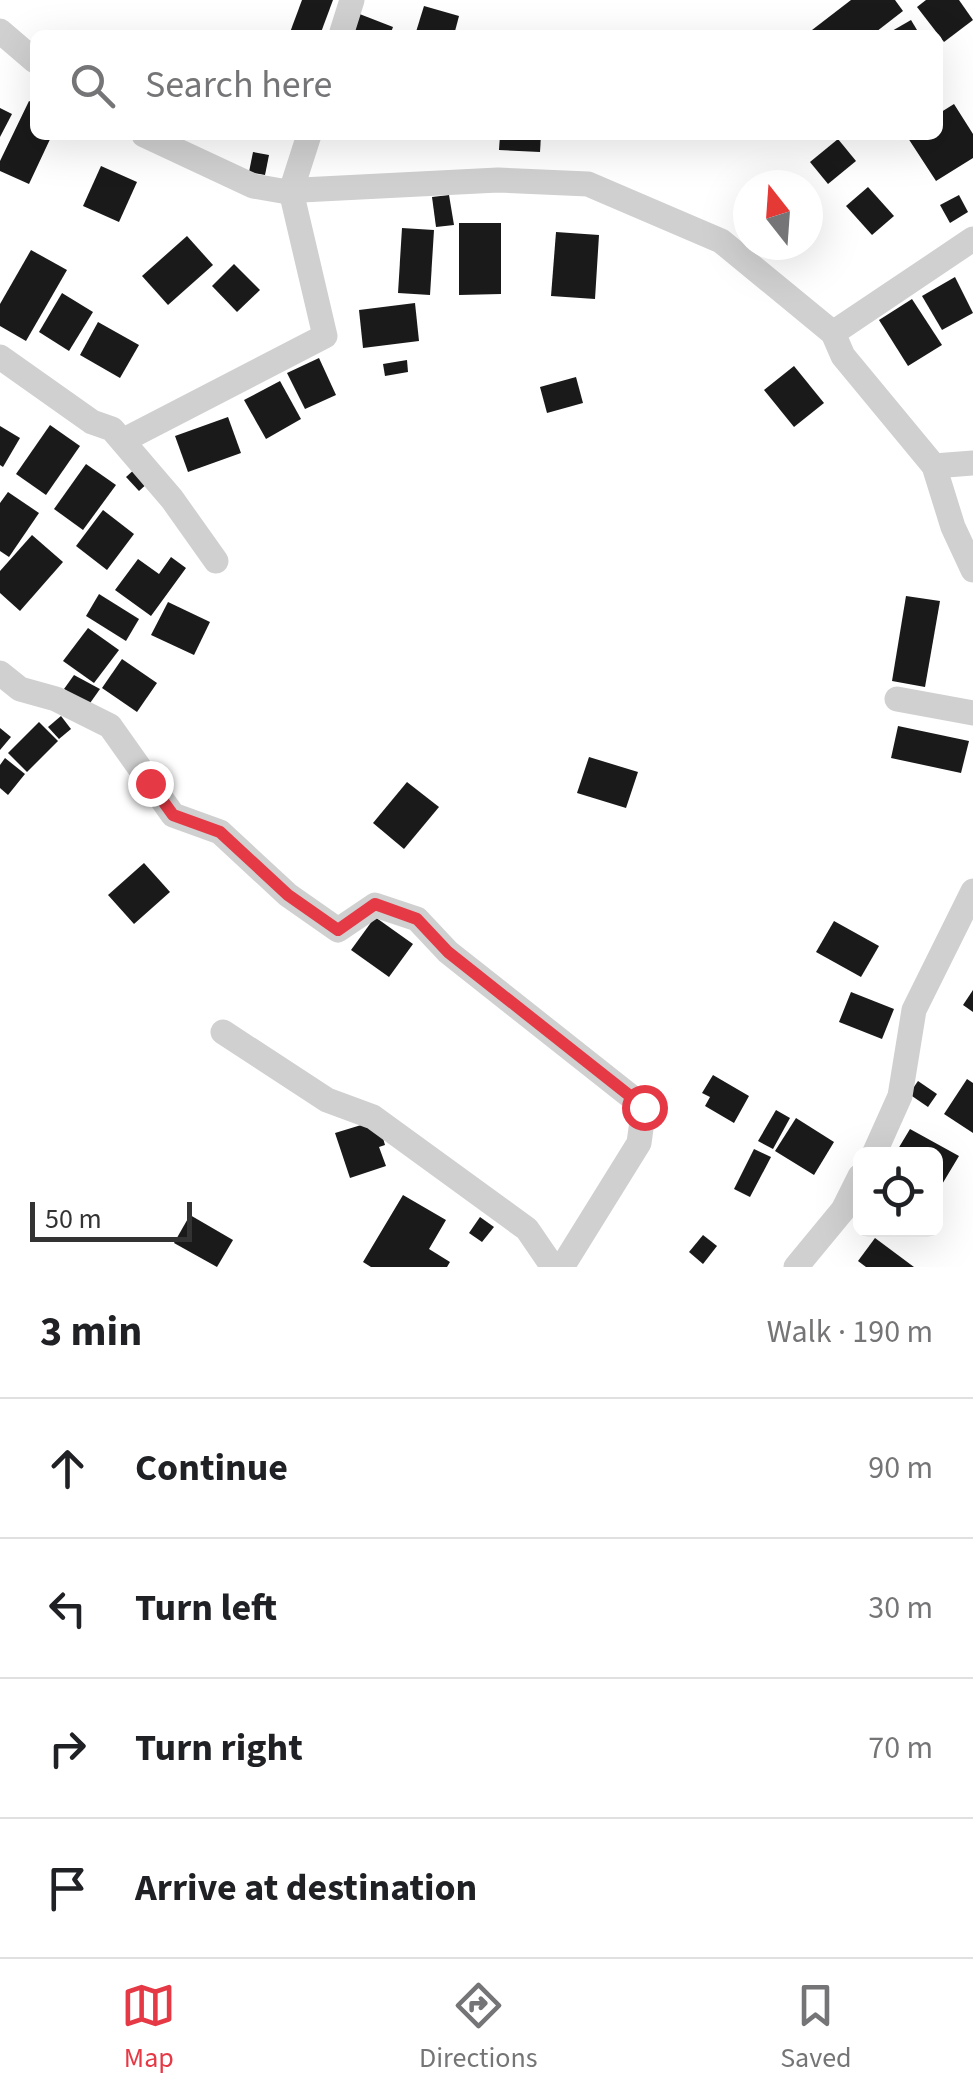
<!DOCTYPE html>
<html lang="en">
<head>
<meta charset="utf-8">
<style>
	body { margin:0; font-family:"Source Sans 3",sans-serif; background:#f6f6f6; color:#202124 }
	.controls { position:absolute; right:30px; bottom:30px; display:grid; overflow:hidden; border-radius:15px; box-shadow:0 10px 40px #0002 }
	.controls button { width:90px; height:90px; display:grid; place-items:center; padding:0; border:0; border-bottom:2px solid #e0e0e0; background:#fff; color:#202124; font:50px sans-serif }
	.compass { position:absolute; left:733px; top:170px; width:90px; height:90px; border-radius:50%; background:#fff; box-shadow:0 10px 40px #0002; rotate:343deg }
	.scale { position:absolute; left:30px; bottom:25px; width:162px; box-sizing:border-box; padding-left:10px; border:5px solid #333; border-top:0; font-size:28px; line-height:35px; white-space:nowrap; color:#333; -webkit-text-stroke:8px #fff; paint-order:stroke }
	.stop { position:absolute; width:30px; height:30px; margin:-22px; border:8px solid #e63946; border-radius:50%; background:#fff }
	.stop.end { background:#e63946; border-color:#fff; box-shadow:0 2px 10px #0008 }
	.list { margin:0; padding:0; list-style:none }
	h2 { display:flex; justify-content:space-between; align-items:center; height:130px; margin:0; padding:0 40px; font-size:42px }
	h2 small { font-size:32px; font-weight:400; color:#757577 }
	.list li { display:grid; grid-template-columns:65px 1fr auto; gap:30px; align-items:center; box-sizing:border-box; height:140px; padding:0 40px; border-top:2px solid #e0e0e0 }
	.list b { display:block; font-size:38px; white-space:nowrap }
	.list em { font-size:32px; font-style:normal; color:#757577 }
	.icon { flex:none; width:55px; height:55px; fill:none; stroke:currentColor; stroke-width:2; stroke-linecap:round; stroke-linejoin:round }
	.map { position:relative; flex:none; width:973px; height:1267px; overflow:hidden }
	.search { position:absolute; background:#fff; box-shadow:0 10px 40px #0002; left:30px; right:30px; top:30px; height:110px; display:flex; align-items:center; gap:25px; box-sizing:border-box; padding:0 35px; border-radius:15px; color:#757577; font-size:38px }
	.sheet { height:690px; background:#fff }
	nav { display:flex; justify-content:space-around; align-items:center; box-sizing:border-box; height:140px; border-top:2px solid #e0e0e0; background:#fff; font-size:28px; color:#757577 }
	nav a { display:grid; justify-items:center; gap:5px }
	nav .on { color:#e63946 }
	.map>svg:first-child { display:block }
	.building { fill:#1a1a1a }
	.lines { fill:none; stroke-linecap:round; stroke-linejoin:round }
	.street { stroke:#d0d0d0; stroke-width:25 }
	.route { stroke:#e63946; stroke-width:12 }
</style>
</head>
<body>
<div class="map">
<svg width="973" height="1267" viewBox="0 0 973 1267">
	<rect width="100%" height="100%" fill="#fff"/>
	<g class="building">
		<polygon points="302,0 333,0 320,35 289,35"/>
		<polygon points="851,0 895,0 903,11 872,35 816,35 812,30"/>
		<polygon points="926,0 959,0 973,20 944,42 917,7"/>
		<polygon points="424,6 459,16 454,35 415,35"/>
		<polygon points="357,13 393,27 390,35 350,31"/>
		<polygon points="911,20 920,35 885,35"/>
		<polygon points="29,101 35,104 35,135 52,135 29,184 0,171 0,161"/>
		<polygon points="954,104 973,134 973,158 936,181 906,135 938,135 938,114"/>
		<polygon points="0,108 12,114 0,137"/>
		<polygon points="500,135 541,135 540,152 499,150"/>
		<polygon points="838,139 856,161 828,184 810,162"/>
		<polygon points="253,152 269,155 265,175 249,172"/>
		<polygon points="101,166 137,182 119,222 83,206"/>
		<polygon points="868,187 894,216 872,235 846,206"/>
		<polygon points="449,195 454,225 436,227 432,197"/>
		<polygon points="959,195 968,212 950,223 940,205"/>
		<polygon points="459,223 501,223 501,294 459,295"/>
		<polygon points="402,228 434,230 430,295 398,293"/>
		<polygon points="556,232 599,235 595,299 551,296"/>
		<polygon points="187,236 213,265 168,305 142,276"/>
		<polygon points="31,250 67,270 26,341 0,326 0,304"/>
		<polygon points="234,264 260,290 237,312 212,286"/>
		<polygon points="955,277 973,313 942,330 922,296"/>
		<polygon points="62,293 93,312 69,351 39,332"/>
		<polygon points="912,299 942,345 908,366 879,320"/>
		<polygon points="415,303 419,341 363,348 359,310"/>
		<polygon points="98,322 139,345 120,378 80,355"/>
		<polygon points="319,358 336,395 305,409 287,373"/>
		<polygon points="407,360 408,372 385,376 383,364"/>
		<polygon points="794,366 824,403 794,427 764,390"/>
		<polygon points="576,377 583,403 547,413 540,387"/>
		<polygon points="280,381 301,419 266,439 244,400"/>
		<polygon points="228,417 241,453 188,472 175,436"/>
		<polygon points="50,425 80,446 46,495 16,474"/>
		<polygon points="0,426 20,438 3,467 0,465"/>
		<polygon points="86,464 116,485 83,530 54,509"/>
		<polygon points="136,468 149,482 139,491 126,477"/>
		<polygon points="8,492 39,513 9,557 0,551 0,503"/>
		<polygon points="103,510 134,534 107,570 76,546"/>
		<polygon points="32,535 63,562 20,611 0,593 0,571"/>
		<polygon points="171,557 186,568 151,616 115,590 138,559 159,574"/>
		<polygon points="99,594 139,619 126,641 86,616"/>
		<polygon points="906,596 940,601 925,687 892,681"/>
		<polygon points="168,602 210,622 194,655 151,635"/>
		<polygon points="88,628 119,650 94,683 63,661"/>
		<polygon points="122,659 157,683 137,712 102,688"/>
		<polygon points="74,675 100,689 88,706 64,689"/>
		<polygon points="61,716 71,729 59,739 48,727"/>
		<polygon points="39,722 58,741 27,772 8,753"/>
		<polygon points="898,726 969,741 961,773 891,758"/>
		<polygon points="0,728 11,737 0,750"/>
		<polygon points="589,757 638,772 626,808 577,793"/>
		<polygon points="5,758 25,774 8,795 0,788 0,765"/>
		<polygon points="407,782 439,807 404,849 373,823"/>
		<polygon points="144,863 170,892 134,924 108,895"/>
		<polygon points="375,917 413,944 389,977 351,950"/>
		<polygon points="834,921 879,946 861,977 816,952"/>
		<polygon points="973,990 973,1012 963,1005"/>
		<polygon points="851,992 894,1009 882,1039 839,1022"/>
		<polygon points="713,1075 749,1096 734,1123 705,1106 710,1097 702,1093"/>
		<polygon points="967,1079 973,1083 973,1133 944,1114"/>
		<polygon points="918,1081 937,1094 928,1107 909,1094"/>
		<polygon points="776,1110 790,1118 773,1149 758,1141"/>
		<polygon points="796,1118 834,1142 814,1175 775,1151"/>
		<polygon points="371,1122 380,1128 385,1145 379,1147 386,1166 350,1178 335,1133"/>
		<polygon points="910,1129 959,1156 941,1186 936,1183 936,1154 895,1154"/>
		<polygon points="754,1149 771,1157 750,1197 734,1189"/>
		<polygon points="403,1195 446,1220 429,1249 450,1262 447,1267 371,1267 363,1262"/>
		<polygon points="190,1215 233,1240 217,1267 174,1243"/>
		<polygon points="480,1217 494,1227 482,1242 469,1233"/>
		<polygon points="703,1235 717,1246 703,1264 689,1252"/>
		<polygon points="875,1238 914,1267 866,1267 858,1261"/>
	</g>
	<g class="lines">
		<g class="street">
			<polyline points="0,31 35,61"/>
			<polyline points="341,35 352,0"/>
			<polyline points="144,135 253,186 282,191 498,180 588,184 721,241 833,333 843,356 934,466 953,527 973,570"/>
			<polyline points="833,333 973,239"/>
			<polyline points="0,357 92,422 112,429 172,499 216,561"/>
			<polyline points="124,440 325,336 291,191 309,135"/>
			<polyline points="934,466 973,463"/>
			<polyline points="0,673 20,689 56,699 110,726 173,815 220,832 288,895 338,930 375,905 417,919 448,952 644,1107 639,1143 562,1267"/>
			<polyline points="897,699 973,713"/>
			<polyline points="223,1032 327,1100 373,1117 527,1229 553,1267"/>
			<polyline points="874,1154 900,1096 914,1010 973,891"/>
			<polyline points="796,1267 843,1210 860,1176"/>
		</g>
	</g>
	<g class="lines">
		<polyline class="route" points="150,783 173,815 220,832 288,895 338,930 375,904 417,919 448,952 644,1107"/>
	</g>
</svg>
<div class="controls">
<button><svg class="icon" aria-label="locate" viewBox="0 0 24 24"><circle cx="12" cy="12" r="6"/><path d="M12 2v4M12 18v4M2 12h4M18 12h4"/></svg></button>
</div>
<svg class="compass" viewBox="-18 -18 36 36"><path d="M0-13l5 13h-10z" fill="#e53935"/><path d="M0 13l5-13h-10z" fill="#757577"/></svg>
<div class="scale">50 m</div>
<div class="stop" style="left:644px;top:1107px"></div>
<div class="stop end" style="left:150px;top:783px"></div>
<div class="search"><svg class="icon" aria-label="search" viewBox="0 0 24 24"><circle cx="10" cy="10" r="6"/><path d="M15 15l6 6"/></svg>Search here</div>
</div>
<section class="sheet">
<h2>3 min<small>Walk · 190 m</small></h2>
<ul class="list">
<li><svg class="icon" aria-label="ahead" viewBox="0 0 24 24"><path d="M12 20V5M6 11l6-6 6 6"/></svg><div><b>Continue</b></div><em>90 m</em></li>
<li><svg class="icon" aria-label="left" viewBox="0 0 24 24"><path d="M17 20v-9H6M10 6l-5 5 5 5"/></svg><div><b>Turn left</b></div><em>30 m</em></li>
<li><svg class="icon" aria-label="right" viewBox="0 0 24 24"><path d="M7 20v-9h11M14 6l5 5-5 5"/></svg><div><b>Turn right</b></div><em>70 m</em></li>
<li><svg class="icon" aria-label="arrive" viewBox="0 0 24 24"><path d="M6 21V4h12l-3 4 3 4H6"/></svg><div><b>Arrive at destination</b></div></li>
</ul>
</section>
<nav>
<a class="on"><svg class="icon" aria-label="map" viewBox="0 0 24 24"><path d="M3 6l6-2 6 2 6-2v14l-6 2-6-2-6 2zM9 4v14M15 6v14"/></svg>Map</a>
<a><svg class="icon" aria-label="directions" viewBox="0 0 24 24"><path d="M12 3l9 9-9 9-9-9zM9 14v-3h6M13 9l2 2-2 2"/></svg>Directions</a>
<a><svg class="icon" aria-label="saved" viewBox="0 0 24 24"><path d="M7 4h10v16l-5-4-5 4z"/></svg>Saved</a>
</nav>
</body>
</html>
